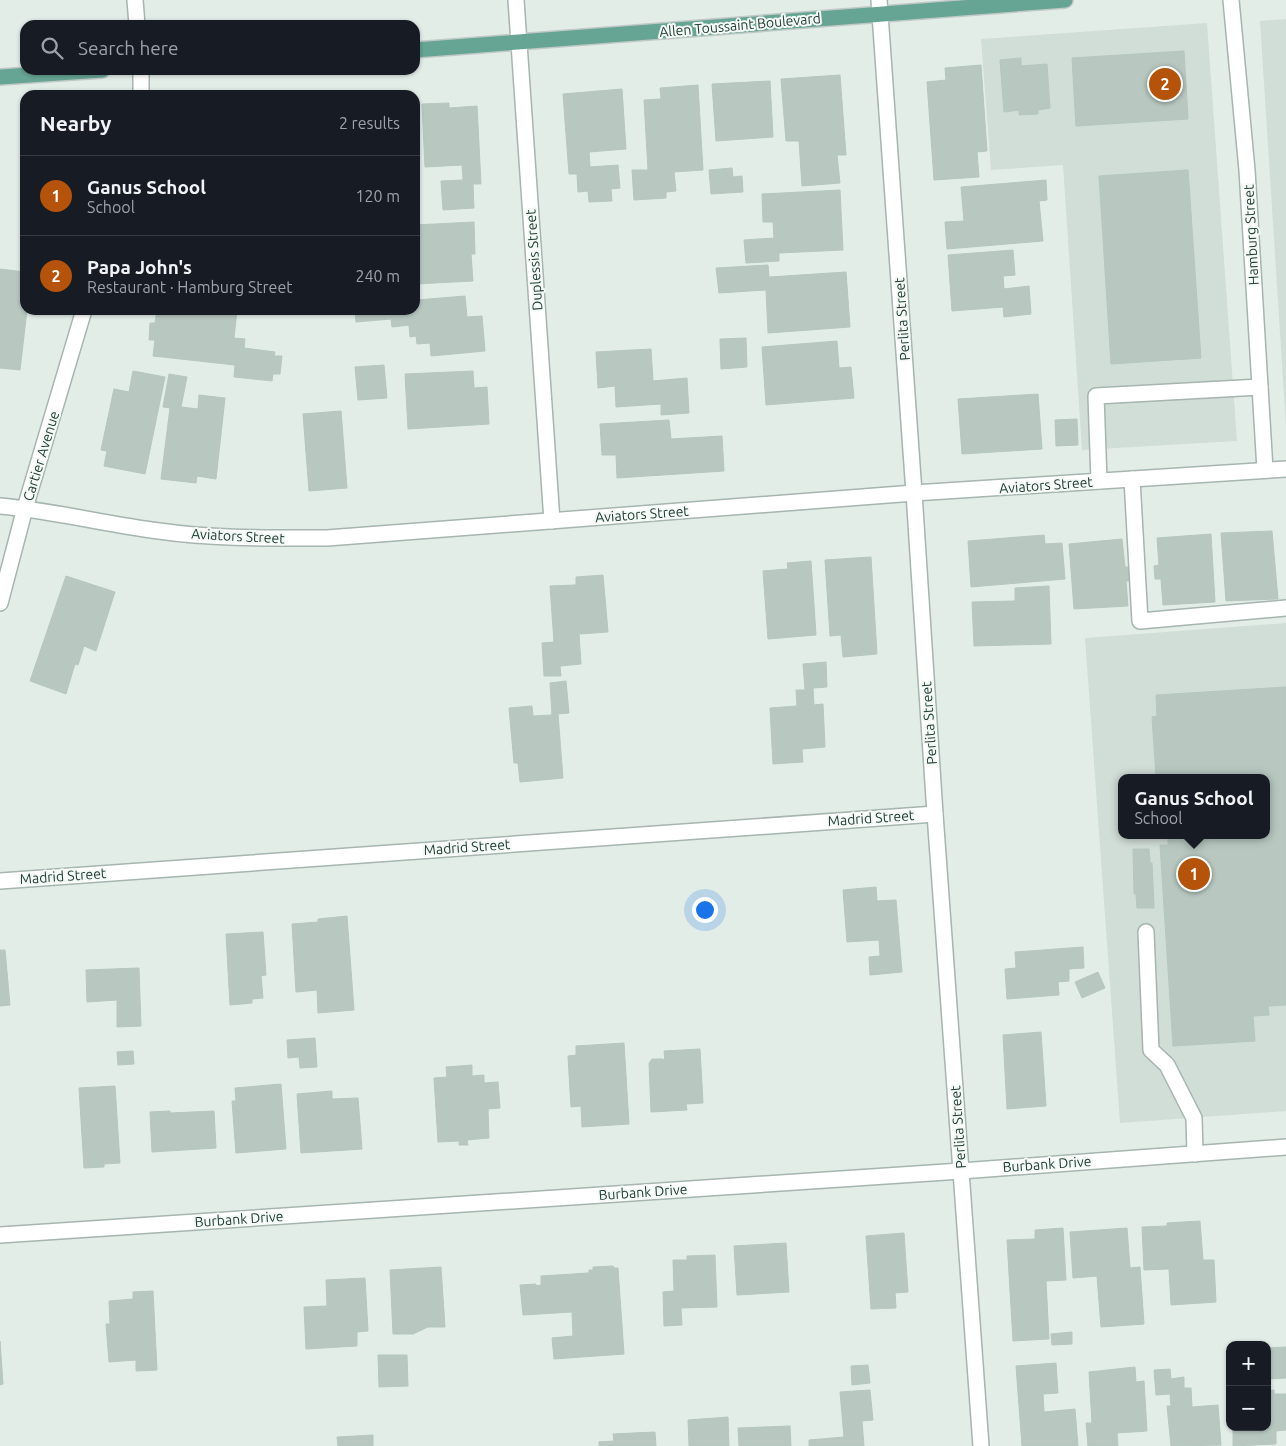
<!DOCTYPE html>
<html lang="en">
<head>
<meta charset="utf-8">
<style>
	body { margin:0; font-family:Ubuntu,sans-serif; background:#242831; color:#f1f3f6 }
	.controls { position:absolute; right:15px; bottom:15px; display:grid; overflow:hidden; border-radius:10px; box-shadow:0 1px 4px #0004 }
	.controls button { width:45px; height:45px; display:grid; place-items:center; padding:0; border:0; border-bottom:1px solid #363941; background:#171b24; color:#f1f3f6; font:25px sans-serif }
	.you { position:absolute; left:704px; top:909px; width:18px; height:18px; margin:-12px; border:4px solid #fff; border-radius:50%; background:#1a73e8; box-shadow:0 0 0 8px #1a73e833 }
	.badge { display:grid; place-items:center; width:32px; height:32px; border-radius:50%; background:#b45309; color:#fff; font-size:16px; font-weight:700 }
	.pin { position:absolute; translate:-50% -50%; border:2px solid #fff; box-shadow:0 1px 5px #0006 }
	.popup { position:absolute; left:1118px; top:774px; width:152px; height:65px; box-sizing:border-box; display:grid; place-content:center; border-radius:10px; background:#171b24; filter:drop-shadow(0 1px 4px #0005); font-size:16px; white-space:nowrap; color:#9ea1a6 }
	.popup b { font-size:19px; color:#f1f3f6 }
	.popup::after { content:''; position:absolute; left:50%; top:100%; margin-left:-10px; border:10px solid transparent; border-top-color:#171b24 }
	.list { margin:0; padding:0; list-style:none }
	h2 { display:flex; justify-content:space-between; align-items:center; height:65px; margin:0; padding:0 20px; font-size:21px }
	h2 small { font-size:16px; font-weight:400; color:#9ea1a6 }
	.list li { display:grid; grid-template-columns:32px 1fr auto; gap:15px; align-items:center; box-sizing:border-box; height:80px; padding:0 20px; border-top:1px solid #363941 }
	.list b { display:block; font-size:19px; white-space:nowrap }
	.list p { margin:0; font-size:16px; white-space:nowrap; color:#9ea1a6 }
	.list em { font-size:16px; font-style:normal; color:#9ea1a6 }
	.icon { flex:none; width:28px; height:28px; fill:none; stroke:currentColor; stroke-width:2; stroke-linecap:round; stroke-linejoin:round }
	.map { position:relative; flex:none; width:1286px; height:1446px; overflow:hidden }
	.search { position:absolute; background:#171b24; box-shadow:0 1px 4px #0004; left:20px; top:20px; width:400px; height:55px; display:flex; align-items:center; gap:12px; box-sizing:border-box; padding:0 18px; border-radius:15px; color:#9ea1a6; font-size:19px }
	.panel { position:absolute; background:#171b24; box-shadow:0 1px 4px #0004; left:20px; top:90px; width:400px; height:225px; border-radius:15px }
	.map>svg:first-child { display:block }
	.built { fill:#d1ddd7; fill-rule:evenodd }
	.building { fill:#b8c8c1; stroke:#b5c7bf }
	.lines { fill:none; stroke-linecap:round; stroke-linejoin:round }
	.minor-casing { stroke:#a5b5af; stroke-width:18 }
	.major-casing { stroke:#c1c9c7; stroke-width:18 }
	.minor { stroke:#fff; stroke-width:15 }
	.major { stroke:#66a493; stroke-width:15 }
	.labels { text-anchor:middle; stroke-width:4; stroke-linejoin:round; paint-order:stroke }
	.street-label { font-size:14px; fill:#223f37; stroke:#f4f9f6 }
</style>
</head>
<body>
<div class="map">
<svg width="1286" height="1446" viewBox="0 0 1286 1446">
	<rect width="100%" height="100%" fill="#e3ede8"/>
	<g class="built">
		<polygon points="1286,19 1286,426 1260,21"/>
		<polygon points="1207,23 1237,441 1082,450 1063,165 991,170 981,39"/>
		<path d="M1286,623V1111L1120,1123L1085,638ZM1122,778H1266V835H1122Z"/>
	</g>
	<g class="building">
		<polygon points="1184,51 1188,119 1076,126 1072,58"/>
		<polygon points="1021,58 1021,66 1047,64 1050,108 1038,110 1038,114 1019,115 1019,110 1004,112 1000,60"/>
		<polygon points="981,65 987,151 977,152 979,177 934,180 927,82 946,80 945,68"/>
		<polygon points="840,75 846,155 837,155 840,183 802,186 799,141 786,141 781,79"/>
		<polygon points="770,81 773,137 716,141 712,84"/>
		<polygon points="698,85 703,170 674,172 676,191 666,192 666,198 634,200 632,170 648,170 644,100 661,99 660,88"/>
		<polygon points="622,89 626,149 589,152 590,167 618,165 620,188 611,189 612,201 589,202 588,191 578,192 577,174 569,174 563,94"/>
		<polygon points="449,103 449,108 477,106 481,184 473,184 474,208 443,210 441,181 463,180 462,165 425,167 422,104"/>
		<polygon points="732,168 733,177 742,176 743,192 711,194 709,170"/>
		<polygon points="1188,170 1201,358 1111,364 1099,176"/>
		<polygon points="1046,180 1047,200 1039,201 1043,241 947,249 945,222 964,221 961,187"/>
		<polygon points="840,190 843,250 779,253 779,261 746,263 744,240 774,238 773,222 763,222 762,194"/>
		<polygon points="474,222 475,254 471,254 473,281 415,284 415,225"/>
		<polygon points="1013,250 1015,275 1003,276 1004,289 1029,286 1031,314 1004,317 1003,307 952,311 948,255"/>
		<polygon points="768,265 769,277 846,272 850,327 768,333 766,290 719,293 716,268"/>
		<polygon points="0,269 25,272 25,310 27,310 20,370 0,368"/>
		<polygon points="415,290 417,300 465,296 467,317 482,316 485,351 431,356 430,343 417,344 416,336 410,337 409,325 392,327 391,319 356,322 355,310 415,310"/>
		<polygon points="157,310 237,310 234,338 245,339 244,348 275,352 274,356 282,356 280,374 273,374 272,381 234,377 235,365 153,356 155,340 149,340 150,323 155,323"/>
		<polygon points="746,338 747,367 721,369 720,339"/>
		<polygon points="837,341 839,368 851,367 854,398 766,405 762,347"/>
		<polygon points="651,349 653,381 687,378 689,413 661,415 661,404 616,407 615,386 598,388 596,352"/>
		<polygon points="384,365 387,398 358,400 355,367"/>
		<polygon points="133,371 165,377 145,474 104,466 107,451 101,450 114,389 129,392"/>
		<polygon points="473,371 474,388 487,387 489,424 408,429 405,374"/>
		<polygon points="169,374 187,377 181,407 198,409 199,395 225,398 216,479 197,476 196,483 161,479 170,408 163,407"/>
		<polygon points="1038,394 1042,449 962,454 958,399"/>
		<polygon points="341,411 347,488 309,491 303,414"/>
		<polygon points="1077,419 1078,445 1056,446 1055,420"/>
		<polygon points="669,420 671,439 722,436 724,471 617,478 616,455 602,455 600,424"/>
		<polygon points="1272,531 1278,599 1226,601 1221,533"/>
		<polygon points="1211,534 1215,602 1163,605 1161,579 1155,579 1154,566 1159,565 1157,538"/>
		<polygon points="1044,535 1045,544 1062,543 1065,579 971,587 968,541"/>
		<polygon points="1122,539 1125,567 1131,567 1132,581 1126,581 1128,606 1074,609 1069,544"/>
		<polygon points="871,557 877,654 843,657 841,635 830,636 825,560"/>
		<polygon points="811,561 816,635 768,639 763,571 788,569 787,563"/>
		<polygon points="603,575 608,632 579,634 581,664 560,666 561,676 544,676 542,643 554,642 550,586 576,585 576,577"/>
		<polygon points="66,576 115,592 96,651 84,646 78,665 75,664 66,694 30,681"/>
		<polygon points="1049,586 1051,644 974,646 972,602 1015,601 1015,588"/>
		<polygon points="826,662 827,687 813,688 814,705 823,704 825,747 802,749 803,762 773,764 770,708 797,706 796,690 805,690 803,664"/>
		<polygon points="566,681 569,713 558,714 563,778 520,782 518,763 514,763 509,708 532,706 533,716 552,715 550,683"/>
		<polygon points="1286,687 1286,1005 1268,1006 1269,1015 1253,1016 1255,1041 1173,1046 1160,845 1168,845 1168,835 1266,835 1266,778 1164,778 1164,775 1156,776 1152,717 1157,716 1156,695"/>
		<polygon points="1133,849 1149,849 1150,863 1152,863 1154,908 1137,908 1136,894 1134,894"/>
		<polygon points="876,887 877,901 896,900 902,972 870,975 869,957 880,956 879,940 847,942 843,890"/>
		<polygon points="347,916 354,1010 318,1013 317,990 296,992 292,924 318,922 318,919"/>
		<polygon points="263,932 266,975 261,976 263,998 252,999 252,1003 230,1005 226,934"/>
		<polygon points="1083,947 1084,968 1069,969 1069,981 1058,982 1059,995 1007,999 1005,969 1016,968 1015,952"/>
		<polygon points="0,950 5,950 10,1005 0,1006"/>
		<polygon points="139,968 141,1026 117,1027 117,1000 87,1002 86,970"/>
		<polygon points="1098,972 1105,988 1082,998 1075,982"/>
		<polygon points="1041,1032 1046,1106 1007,1109 1003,1035"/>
		<polygon points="315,1038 317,1067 300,1068 299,1057 288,1058 287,1040"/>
		<polygon points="624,1043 629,1124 582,1127 581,1106 571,1107 568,1056 576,1055 576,1046"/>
		<polygon points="700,1049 703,1103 686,1104 687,1110 651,1112 649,1063 652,1059 663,1059 665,1062 664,1051"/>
		<polygon points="133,1051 134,1064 118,1065 117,1052"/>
		<polygon points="472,1065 472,1076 484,1075 484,1083 498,1082 500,1108 488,1109 489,1138 467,1140 468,1145 459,1145 459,1141 438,1142 434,1078 447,1077 446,1067"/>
		<polygon points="281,1084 286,1149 236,1153 232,1101 236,1101 235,1088"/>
		<polygon points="115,1086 120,1163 104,1164 104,1167 84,1168 79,1088"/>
		<polygon points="332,1091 332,1099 358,1098 362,1149 301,1153 297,1094"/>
		<polygon points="170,1111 170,1113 214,1111 216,1148 152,1152 150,1112"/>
		<polygon points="1200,1221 1203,1260 1214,1260 1216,1302 1171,1305 1169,1269 1144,1270 1142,1227 1167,1226 1167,1223"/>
		<polygon points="1063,1228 1066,1280 1046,1281 1049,1339 1013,1341 1007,1240 1035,1239 1035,1230"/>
		<polygon points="1127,1228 1130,1268 1140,1267 1144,1324 1101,1327 1097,1276 1073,1278 1070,1232"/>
		<polygon points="904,1233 908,1292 895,1293 896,1308 871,1309 866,1236"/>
		<polygon points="786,1243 789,1292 737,1295 734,1246"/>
		<polygon points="715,1255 717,1307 681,1308 682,1325 664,1326 663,1292 674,1291 673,1260 687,1260 687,1256"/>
		<polygon points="613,1266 614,1268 618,1268 624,1354 554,1359 552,1338 573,1336 572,1312 523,1315 520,1285 536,1284 536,1286 541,1285 541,1276 589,1273 589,1270 593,1270 593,1267"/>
		<polygon points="441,1267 445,1327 428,1327 413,1334 393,1334 390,1270"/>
		<polygon points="365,1278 368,1331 357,1332 357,1346 306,1349 304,1307 327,1306 326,1280"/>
		<polygon points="153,1291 157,1370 136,1371 136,1360 109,1362 106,1324 110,1324 109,1301 133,1299 133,1292"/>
		<polygon points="1072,1332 1072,1344 1052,1345 1051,1334"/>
		<polygon points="0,1341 3,1384 0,1385"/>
		<polygon points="1286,1347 1286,1378 1267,1379 1267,1348"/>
		<polygon points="378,1355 407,1355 408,1386 379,1387"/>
		<polygon points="1056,1363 1058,1393 1043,1394 1044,1412 1075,1409 1078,1446 1022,1446 1016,1366"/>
		<polygon points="868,1365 870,1383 852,1385 851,1366"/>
		<polygon points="1135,1367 1136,1382 1144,1381 1147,1431 1117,1433 1118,1446 1088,1446 1086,1423 1092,1423 1089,1372"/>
		<polygon points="1170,1369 1171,1379 1184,1377 1184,1388 1191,1388 1192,1407 1218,1405 1221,1445 1171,1446 1167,1406 1171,1406 1170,1394 1156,1395 1154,1370"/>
		<polygon points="870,1390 873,1420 862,1421 864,1446 809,1446 809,1440 844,1437 840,1392"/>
		<polygon points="1274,1390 1274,1394 1286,1394 1286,1430 1276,1431 1276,1444 1233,1446 1233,1427 1267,1427 1267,1391"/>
		<polygon points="728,1417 729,1446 689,1446 688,1420"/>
		<polygon points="790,1426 791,1446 739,1446 738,1428"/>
		<polygon points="655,1432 656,1446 599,1446 599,1442 614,1441 613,1434"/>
		<polygon points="373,1435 373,1446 338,1446 337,1437"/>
	</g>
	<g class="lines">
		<defs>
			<g id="minor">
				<polyline points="135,0 137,25"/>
				<polyline points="516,0 552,521"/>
				<polyline points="879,0 914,493 935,814 981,1446"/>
				<polyline points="1231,0 1247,170 1265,470"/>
				<polyline points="141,95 141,70"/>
				<polyline points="1132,479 1140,621 1286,608"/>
				<polyline points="1099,481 1096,396 1260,387"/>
				<path d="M0,506C53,511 106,524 159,531C214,539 271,538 327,538L914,493L1286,469"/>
				<polyline points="0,603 25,508 84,310"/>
				<polyline points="0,881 935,814"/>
				<polyline points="1146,932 1151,1050 1167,1065 1194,1118 1195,1154"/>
				<polyline points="0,1235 961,1171 1286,1147"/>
			</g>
			<g id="major">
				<polyline points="415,50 1065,0"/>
				<polyline points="0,77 102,70"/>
			</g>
		</defs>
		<use href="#minor" class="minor-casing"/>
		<use href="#major" class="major-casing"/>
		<use href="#minor" class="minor"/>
		<use href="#major" class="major"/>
	</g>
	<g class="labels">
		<g class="street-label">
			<text transform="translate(740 25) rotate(-5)" y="5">Allen Toussaint Boulevard</text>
			<text transform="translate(1251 235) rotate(-93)" y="5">Hamburg Street</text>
			<text transform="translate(534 260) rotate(-94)" y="5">Duplessis Street</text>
			<text transform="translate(902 319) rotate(-94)" y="5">Perlita Street</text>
			<text transform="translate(41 456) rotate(-73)" y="5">Cartier Avenue</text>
			<text transform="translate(1046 485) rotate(-4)" y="5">Aviators Street</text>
			<text transform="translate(642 514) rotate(-4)" y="5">Aviators Street</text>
			<text transform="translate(238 536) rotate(3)" y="5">Aviators Street</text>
			<text transform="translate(929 723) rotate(-94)" y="5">Perlita Street</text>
			<text transform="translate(871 818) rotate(-4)" y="5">Madrid Street</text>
			<text transform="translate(467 847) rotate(-4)" y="5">Madrid Street</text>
			<text transform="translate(63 876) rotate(-4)" y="5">Madrid Street</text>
			<text transform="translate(958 1127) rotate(-94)" y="5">Perlita Street</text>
			<text transform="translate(1047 1164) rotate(-4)" y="5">Burbank Drive</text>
			<text transform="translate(643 1192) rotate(-4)" y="5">Burbank Drive</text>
			<text transform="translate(239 1219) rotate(-4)" y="5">Burbank Drive</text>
		</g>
	</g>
</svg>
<div class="controls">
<button>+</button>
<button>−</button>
</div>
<div class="you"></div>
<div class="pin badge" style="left:1194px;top:874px">1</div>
<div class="popup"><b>Ganus School</b>School</div>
<div class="pin badge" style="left:1165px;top:84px">2</div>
<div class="search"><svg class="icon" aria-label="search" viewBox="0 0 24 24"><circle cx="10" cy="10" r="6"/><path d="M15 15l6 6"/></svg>Search here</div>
<section class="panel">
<h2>Nearby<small>2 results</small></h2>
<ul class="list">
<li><span class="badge">1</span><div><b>Ganus School</b><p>School</p></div><em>120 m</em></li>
<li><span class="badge">2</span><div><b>Papa John's</b><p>Restaurant · Hamburg Street</p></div><em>240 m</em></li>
</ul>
</section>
</div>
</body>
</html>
